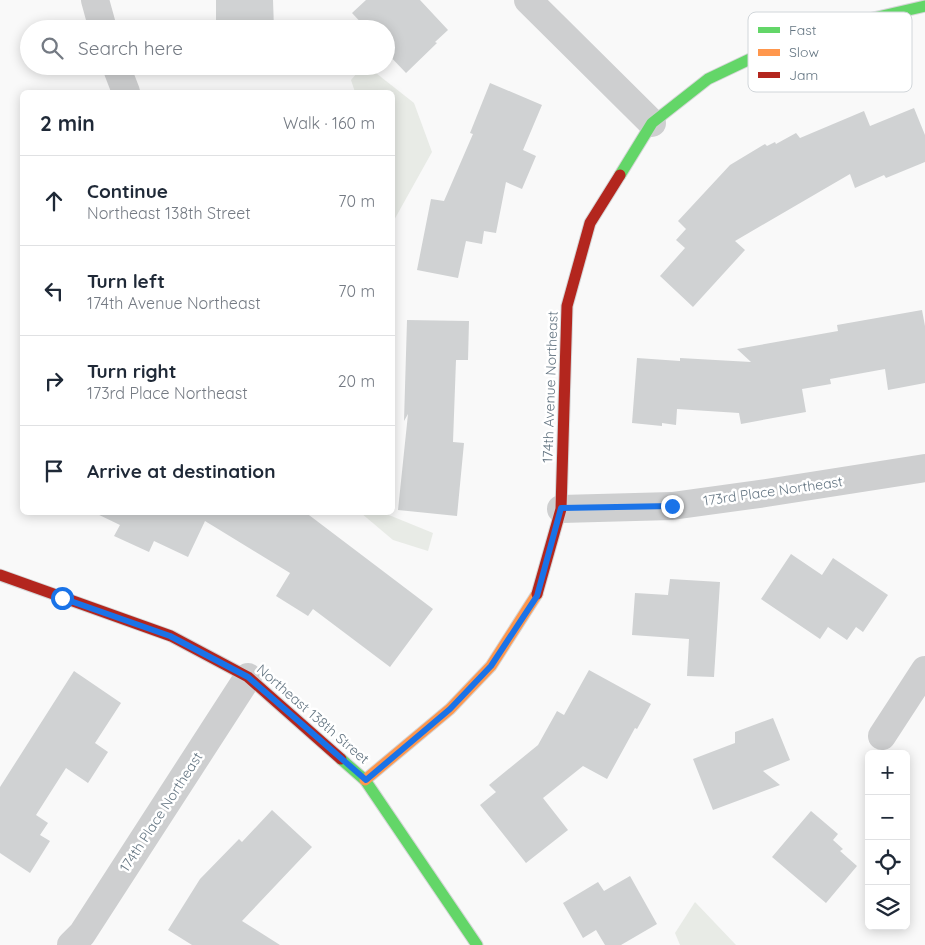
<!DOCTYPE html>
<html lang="en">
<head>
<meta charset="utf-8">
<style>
	body { margin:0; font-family:Quicksand,sans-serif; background:#f2f2f3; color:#1f2937 }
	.controls { position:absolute; right:15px; bottom:15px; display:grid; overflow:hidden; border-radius:8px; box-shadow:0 2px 12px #0003 }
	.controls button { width:45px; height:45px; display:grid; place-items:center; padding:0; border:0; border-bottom:1px solid #e0e1e3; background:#fff; color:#1f2937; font:25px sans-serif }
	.stop { position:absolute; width:15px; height:15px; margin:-11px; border:4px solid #1a73e8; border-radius:50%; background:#fff }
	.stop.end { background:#1a73e8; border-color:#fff; box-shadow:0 1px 5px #0008 }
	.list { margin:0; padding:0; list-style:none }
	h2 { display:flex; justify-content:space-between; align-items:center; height:65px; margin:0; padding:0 20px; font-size:21px }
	h2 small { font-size:16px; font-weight:400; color:#747a83 }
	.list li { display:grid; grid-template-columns:32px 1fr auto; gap:15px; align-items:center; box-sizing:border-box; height:90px; padding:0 20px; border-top:1px solid #e0e1e3 }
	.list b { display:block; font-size:19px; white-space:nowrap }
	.list p { margin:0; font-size:16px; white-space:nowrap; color:#747a83 }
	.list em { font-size:16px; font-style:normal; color:#747a83 }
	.icon { flex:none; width:28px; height:28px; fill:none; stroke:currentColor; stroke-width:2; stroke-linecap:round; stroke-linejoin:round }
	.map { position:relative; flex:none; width:925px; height:945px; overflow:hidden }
	.search { position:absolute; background:#fff; box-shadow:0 2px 12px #0003; left:20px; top:20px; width:375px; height:55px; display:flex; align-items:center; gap:12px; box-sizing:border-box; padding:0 18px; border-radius:28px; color:#747a83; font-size:19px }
	.panel { position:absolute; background:#fff; box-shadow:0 2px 12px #0003; left:20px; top:90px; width:375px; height:425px; border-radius:8px }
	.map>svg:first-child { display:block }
	.green { fill:#e8ebe6 }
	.building { fill:#d0d2d3 }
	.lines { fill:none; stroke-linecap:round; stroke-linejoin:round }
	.fast-casing { stroke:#d5d6d7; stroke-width:13 }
	.slow-casing { stroke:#d5d6d7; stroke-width:13 }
	.jam-casing { stroke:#d5d6d7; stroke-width:13 }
	.street { stroke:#cecfd0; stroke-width:28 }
	.fast { stroke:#63d668; stroke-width:11 }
	.slow { stroke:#ff974d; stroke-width:11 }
	.jam { stroke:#b3261e; stroke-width:11 }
	.route { stroke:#1a73e8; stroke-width:6 }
	.labels { text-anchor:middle; stroke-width:5; stroke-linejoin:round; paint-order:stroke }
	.street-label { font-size:14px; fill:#657683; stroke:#fff }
	.key { fill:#fff; stroke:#d1d6da; stroke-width:1 }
	.key-label { font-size:14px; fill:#657683 }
</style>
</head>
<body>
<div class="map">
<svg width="925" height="945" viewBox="0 0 925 945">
	<rect width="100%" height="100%" fill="#f9f9f9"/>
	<g class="green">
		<polygon points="363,66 367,66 414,103 432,152 393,222 392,92 355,92 351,80"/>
		<polygon points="361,513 384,513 433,533 428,551 393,540"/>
		<polygon points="695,902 736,945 680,945 675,933"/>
	</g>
	<g class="building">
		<polygon points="216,0 273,0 274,29 216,29"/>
		<polygon points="366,0 420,0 448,30 435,42 437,43 406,73 386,52 386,29 367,29 352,13"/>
		<polygon points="490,83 542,105 523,150 536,156 522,189 506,182 496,233 484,231 482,244 466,241 458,278 417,270 431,199 444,201 473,134 470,133"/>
		<polygon points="914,108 925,135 925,162 886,178 884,175 855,188 850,174 735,241 745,250 693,307 660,276 685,248 676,240 686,229 678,221 730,165 765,144 767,146 775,142 776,144 796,133 800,138 864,111 870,126"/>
		<polygon points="922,310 925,326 925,383 888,390 885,369 830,379 831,384 802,389 806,412 741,424 739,413 677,409 676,425 662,423 662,426 632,423 637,358 680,361 680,358 751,362 737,349 838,331 837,325"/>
		<polygon points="407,320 469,321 468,360 456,360 453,442 464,443 457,516 398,510 408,414 404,421"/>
		<polygon points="93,512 305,512 433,609 390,667 313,609 308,616 276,596 290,573 205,521 188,557 154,541 149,552 114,536 120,525"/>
		<polygon points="791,554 822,575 833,558 888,595 863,632 856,627 847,640 828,627 820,639 761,599"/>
		<polygon points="670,579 720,582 714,677 687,676 689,639 632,635 635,593 668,595"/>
		<polygon points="589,670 651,704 637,729 635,728 607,779 583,766 543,798 568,830 526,863 480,805 496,792 489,785 538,745 557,711 564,715"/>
		<polygon points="74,671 121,703 95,743 108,752 88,783 66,768 36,815 48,823 40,835 50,841 30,873 0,853 0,787"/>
		<polygon points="773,718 790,760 763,771 780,785 713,810 693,759 735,743 735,732"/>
		<polygon points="272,810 312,847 242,921 280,945 192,945 168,930 200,879 239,839 242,842"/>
		<polygon points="811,811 838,834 833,840 843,849 840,851 857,866 826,903 772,857"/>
		<polygon points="630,876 657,924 621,945 605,945 596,930 583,938 563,903 598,882 604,891"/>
	</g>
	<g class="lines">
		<defs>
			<g id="fast">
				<polyline points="620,175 652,123 708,79 771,49 856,22 925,6"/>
				<polyline points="341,759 365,780 477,945"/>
			</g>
			<polyline id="slow" points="365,780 450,709 491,666 537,594"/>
			<g id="jam">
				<polyline points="0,575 171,636 248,677 341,759"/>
				<polyline points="537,594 561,509 567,306 590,223 620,175"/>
			</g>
		</defs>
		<use href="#fast" class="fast-casing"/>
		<use href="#slow" class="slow-casing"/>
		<use href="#jam" class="jam-casing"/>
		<g class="street">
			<polyline points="95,0 103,29"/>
			<polyline points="528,0 652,123"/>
			<polyline points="116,66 126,92"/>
			<polyline points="561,509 672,506 766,493 925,468"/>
			<polyline points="882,736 925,670"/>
			<polyline points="71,945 82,934 248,677"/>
		</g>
		<use href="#fast" class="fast"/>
		<use href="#slow" class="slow"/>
		<use href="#jam" class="jam"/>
	</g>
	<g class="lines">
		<polyline class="route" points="62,598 170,636 248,677 366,780 450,709 491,666 537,596 561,508 672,506"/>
	</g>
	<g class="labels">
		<g class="street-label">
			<text transform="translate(550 387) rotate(-88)" y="5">174th Avenue Northeast</text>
			<text transform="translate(773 491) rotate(-8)" y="5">173rd Place Northeast</text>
			<text transform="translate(313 714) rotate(41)" y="5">Northeast 138th Street</text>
			<text transform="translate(161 812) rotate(-57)" y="5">174th Place Northeast</text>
		</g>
	</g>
	<rect x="748" y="12" width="164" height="80" rx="8" class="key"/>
	<rect x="758" y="27" width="22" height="6" fill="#63d668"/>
	<rect x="758" y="49" width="22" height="7" fill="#ff974d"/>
	<rect x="758" y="72" width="22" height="6" fill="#b3261e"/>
	<g class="key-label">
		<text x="789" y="35">Fast</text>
		<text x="789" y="57">Slow</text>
		<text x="789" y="80">Jam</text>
	</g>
</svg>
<div class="controls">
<button>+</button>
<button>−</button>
<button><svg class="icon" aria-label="locate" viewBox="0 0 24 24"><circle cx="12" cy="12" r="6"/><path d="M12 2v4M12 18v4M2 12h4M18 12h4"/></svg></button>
<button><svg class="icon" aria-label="layers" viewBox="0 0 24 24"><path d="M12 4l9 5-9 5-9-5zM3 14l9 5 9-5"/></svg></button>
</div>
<div class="stop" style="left:62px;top:598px"></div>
<div class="stop end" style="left:672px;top:506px"></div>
<div class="search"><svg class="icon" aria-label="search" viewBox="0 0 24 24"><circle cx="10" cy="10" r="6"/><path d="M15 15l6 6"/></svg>Search here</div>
<section class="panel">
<h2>2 min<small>Walk · 160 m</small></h2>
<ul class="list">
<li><svg class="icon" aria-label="ahead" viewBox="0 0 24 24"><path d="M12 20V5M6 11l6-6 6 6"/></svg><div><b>Continue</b><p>Northeast 138th Street</p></div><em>70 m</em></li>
<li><svg class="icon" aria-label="left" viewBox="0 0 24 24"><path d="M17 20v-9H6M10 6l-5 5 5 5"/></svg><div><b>Turn left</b><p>174th Avenue Northeast</p></div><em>70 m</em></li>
<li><svg class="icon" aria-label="right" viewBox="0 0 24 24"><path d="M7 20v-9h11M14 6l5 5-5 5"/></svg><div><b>Turn right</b><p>173rd Place Northeast</p></div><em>20 m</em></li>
<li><svg class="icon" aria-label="arrive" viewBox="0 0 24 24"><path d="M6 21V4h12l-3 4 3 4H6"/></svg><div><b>Arrive at destination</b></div></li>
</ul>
</section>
</div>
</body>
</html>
